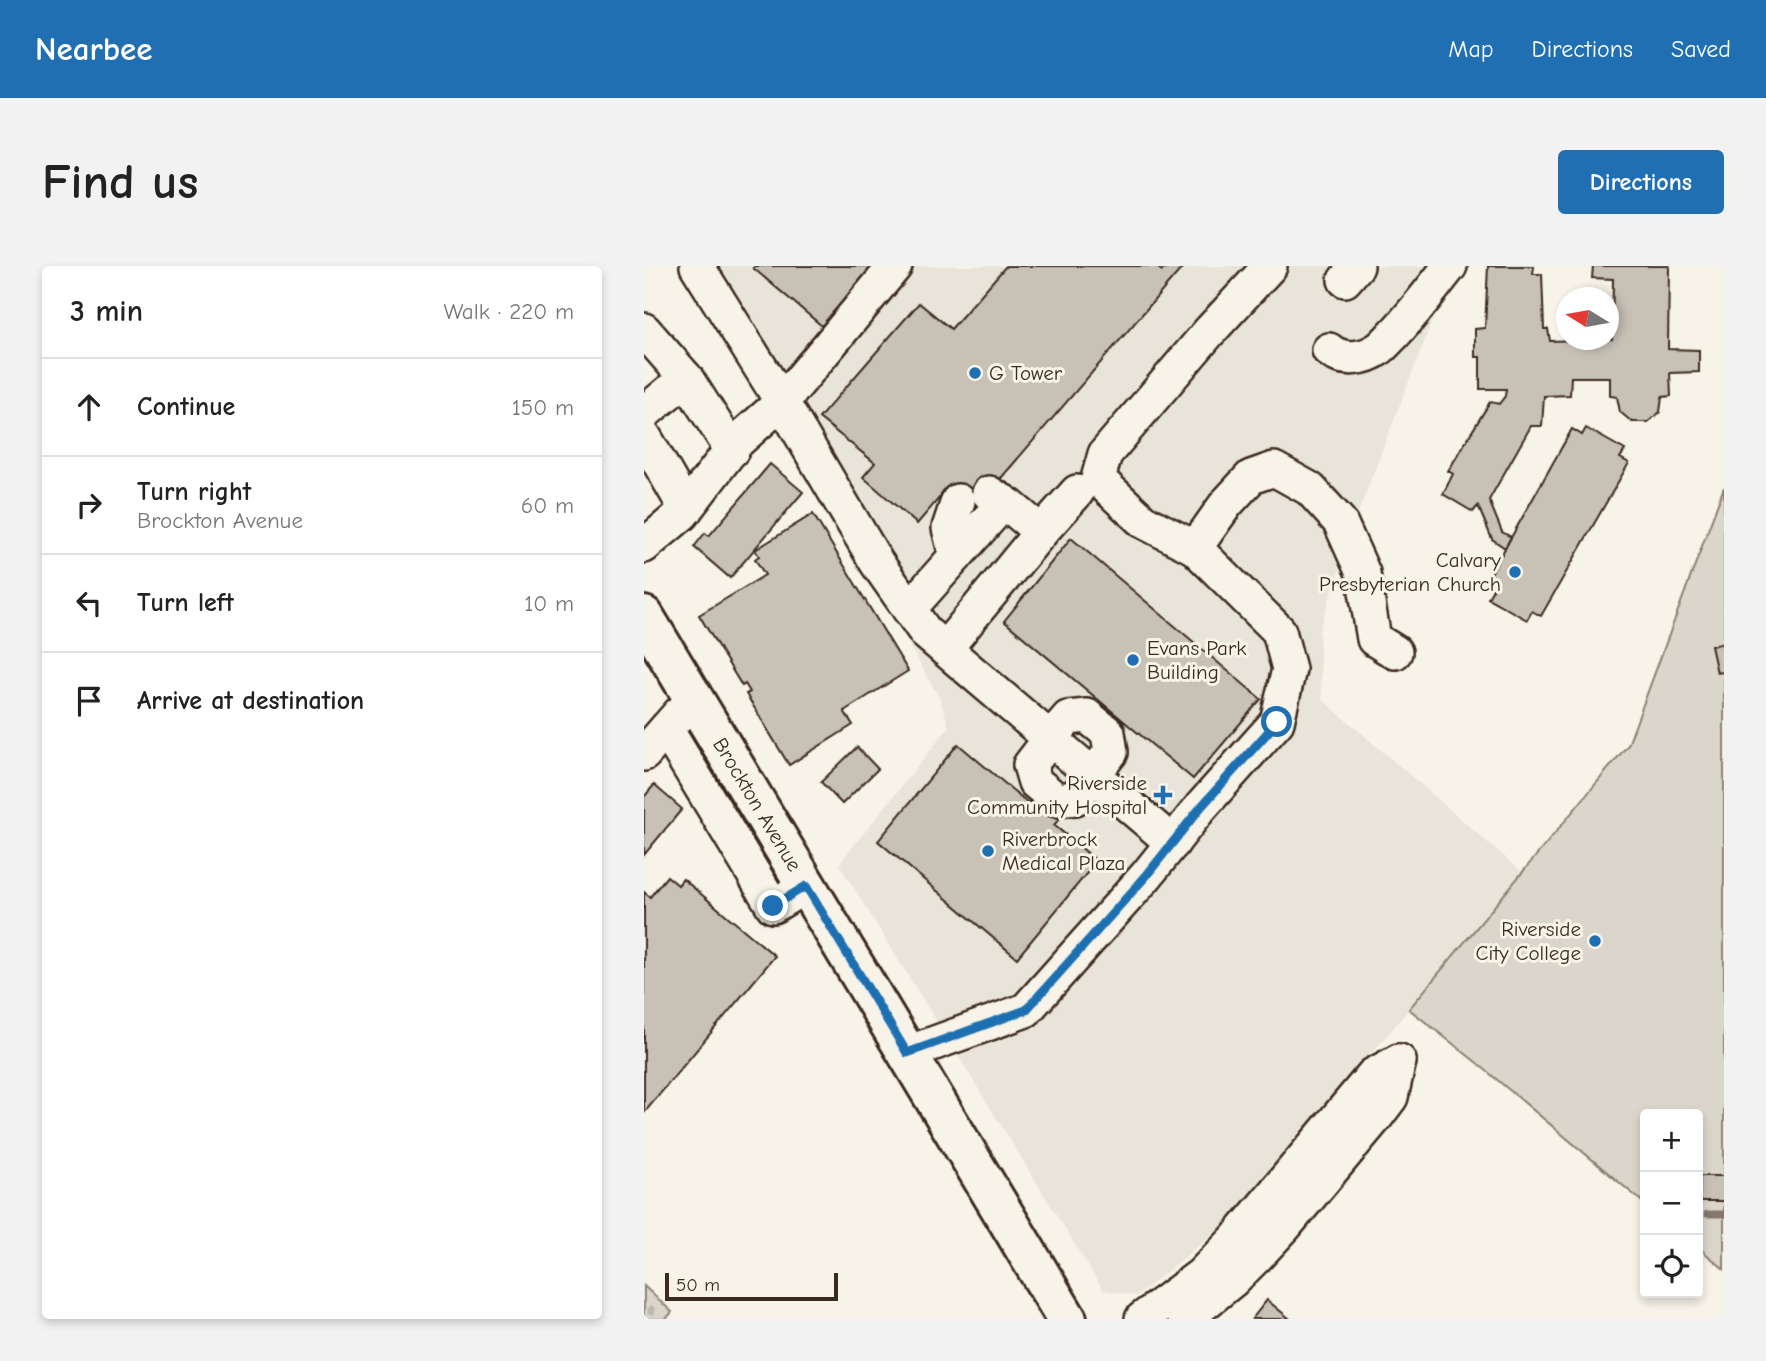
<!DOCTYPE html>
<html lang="en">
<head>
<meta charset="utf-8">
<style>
	body { margin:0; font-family:"Comic Neue",sans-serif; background:#f2f2f2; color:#222 }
	.controls { position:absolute; right:21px; bottom:21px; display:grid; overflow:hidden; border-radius:7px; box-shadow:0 4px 10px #0003 }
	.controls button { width:63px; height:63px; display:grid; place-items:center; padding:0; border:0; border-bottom:2px solid #e0e0e0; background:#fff; color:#222; font:35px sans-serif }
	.compass { position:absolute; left:912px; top:21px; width:63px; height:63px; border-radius:50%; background:#fff; box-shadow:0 4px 10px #0003; rotate:281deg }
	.scale { position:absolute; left:21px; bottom:18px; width:173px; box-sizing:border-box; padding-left:7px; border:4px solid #3b2a1e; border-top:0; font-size:19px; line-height:24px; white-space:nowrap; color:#3b2a1e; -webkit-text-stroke:5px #f7f3e8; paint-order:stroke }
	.stop { position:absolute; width:21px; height:21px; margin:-16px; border:5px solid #1f6fb2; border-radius:50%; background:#fff }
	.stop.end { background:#1f6fb2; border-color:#fff; box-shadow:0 2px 7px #0008 }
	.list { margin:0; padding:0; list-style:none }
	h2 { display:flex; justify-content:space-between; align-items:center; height:91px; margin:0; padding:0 28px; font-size:30px }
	h2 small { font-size:23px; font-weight:400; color:#767676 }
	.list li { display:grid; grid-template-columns:46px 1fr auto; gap:21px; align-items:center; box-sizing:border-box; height:98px; padding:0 28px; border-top:2px solid #e0e0e0 }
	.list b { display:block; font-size:26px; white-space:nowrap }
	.list p { margin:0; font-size:23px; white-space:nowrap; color:#767676 }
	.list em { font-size:23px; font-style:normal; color:#767676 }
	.icon { flex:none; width:38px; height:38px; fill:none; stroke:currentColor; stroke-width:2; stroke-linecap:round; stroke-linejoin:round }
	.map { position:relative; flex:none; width:1080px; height:1053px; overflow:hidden; border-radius:7px }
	header { display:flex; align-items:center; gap:42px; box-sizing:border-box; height:98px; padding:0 35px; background:#1f6fb2; color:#fff }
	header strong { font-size:33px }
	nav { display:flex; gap:38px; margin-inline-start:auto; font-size:24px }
	.intro { display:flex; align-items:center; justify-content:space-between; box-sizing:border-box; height:168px; padding:0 42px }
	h1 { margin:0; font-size:49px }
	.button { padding:18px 32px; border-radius:7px; background:#1f6fb2; color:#fff; font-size:24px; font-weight:700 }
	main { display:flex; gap:42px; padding:0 42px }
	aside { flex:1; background:#fff; border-radius:7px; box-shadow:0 4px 10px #0003 }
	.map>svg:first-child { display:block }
	.built { fill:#e9e4d9 }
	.cemetery { fill:url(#cemetery-stones); stroke:#8b8074; stroke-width:2 }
	.garden { fill:#dbd6cb; stroke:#8b8074; stroke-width:2 }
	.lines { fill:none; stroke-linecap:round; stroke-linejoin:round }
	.stream { stroke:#84786c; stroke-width:7 }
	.building { fill:#c8c1b6; stroke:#3b2a1e; stroke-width:2 }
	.minor-casing { stroke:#3b2a1e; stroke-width:38 }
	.major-casing { stroke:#3b2a1e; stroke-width:44 }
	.minor { stroke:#f7f3e8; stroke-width:33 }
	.major { stroke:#f7f3e8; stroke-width:38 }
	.route { stroke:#1f6fb2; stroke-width:9 }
	.poi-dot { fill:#1f6fb2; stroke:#f7f3e8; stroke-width:2.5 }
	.labels { text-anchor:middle; stroke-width:6; stroke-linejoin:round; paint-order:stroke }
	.poi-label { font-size:21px; fill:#3b2a1e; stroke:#f7f3e8; text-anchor:start }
	.street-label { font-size:21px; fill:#3b2a1e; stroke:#f7f3e8 }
</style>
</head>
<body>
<header>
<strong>Nearbee</strong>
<nav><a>Map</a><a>Directions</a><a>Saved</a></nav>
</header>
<div class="intro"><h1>Find us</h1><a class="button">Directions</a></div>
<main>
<aside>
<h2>3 min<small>Walk · 220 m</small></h2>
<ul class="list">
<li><svg class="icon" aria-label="ahead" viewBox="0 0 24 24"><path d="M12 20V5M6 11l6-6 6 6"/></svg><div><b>Continue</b></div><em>150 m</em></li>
<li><svg class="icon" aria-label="right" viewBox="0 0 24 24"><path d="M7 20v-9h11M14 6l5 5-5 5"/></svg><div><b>Turn right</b><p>Brockton Avenue</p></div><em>60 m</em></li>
<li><svg class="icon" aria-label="left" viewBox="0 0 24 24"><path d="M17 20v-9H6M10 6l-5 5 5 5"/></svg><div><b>Turn left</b></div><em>10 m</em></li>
<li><svg class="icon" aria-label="arrive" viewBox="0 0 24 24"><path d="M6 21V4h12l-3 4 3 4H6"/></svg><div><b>Arrive at destination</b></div></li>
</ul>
</aside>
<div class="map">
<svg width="1080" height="1053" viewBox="0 0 1080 1053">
	<defs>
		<pattern id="cemetery-stones" width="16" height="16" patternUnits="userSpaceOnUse" patternTransform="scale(1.75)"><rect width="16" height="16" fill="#dbd6cb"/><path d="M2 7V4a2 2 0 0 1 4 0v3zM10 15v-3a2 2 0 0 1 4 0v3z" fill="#bdb8ae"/></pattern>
	</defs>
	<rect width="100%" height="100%" fill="#f7f3e8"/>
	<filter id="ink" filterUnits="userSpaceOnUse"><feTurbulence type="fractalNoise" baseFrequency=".0143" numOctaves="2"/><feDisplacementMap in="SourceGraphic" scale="14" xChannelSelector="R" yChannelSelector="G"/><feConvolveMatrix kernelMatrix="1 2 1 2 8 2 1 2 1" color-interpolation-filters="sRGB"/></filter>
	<g filter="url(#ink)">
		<polygon class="built" points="36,0 818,0 795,37 714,247 675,365 678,433 879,607 984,479 1080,221 1080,1003 1054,981 1054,848 1001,848 1001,938 832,796 765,743 590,951 493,1030 459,1024 195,598 305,461 296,433 76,48"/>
		<polygon class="cemetery" points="0,1020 28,1046 22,1053 0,1053"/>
		<polygon class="garden" points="1080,221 1080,1003 1054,981 1054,848 1001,848 1001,938 832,796 765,743 984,479"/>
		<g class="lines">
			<polyline class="stream" points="1063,948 1080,948"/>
		</g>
		<g class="building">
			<polygon points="111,0 228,0 178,60 109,2"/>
			<polygon points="362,0 512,0 518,5 524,0 536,0 538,2 327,247 302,224 273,258 219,211 231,197 175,152 275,37 307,63"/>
			<polygon points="844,0 890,0 889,8 898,8 900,63 904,63 906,75 968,73 969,13 948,12 949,0 1025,0 1024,83 1055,84 1055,106 1026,107 1027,130 1018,131 1016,146 1004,156 988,156 976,146 973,131 966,130 966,111 927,111 926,129 900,130 898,160 887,160 845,234 858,266 867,271 861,282 848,273 834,240 829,246 799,228 809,208 804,205 846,136 855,138 861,130 862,123 836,123 836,91 831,91 831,63 841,62"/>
			<polygon points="942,162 981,184 976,192 985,197 897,350 888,345 883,354 844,332 849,323 841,318 928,163 938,169"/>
			<polygon points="126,198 159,226 86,312 50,281 61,267 65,270"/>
			<polygon points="169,248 264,405 200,445 209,459 145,499 102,428 106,426 101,418 98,420 55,349 121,309 111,293 115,290 111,284"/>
			<polygon points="427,272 617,433 549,513 360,355"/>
			<polygon points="1080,377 1080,406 1073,407 1067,380"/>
			<polygon points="314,478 384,537 394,525 420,547 410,559 453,595 373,692 234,575"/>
			<polygon points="213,481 234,503 198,538 177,516"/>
			<polygon points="10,519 38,543 0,589 0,531"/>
			<polygon points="23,610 34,619 39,613 131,690 0,847 0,626 6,631"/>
			<polygon points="1056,910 1080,910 1080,935 1055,935"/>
			<polygon points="623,1034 646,1053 608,1053"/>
		</g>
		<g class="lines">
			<defs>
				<g id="minor">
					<polyline points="251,0 138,136 233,297 282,367 529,577"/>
					<polyline points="701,14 713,0"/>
					<polyline points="0,64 42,112 0,147"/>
					<path d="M685,84C699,96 721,93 736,82C741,78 746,72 751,67C771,46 788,23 806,0"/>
					<polyline points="42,112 88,184"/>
					<polyline points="0,170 42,243"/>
					<polyline points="397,266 433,226"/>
					<polyline points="0,280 38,248 94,175 138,136 53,0"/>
					<polyline points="551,282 499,255 454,213 461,188 565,66 626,0"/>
					<polyline points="312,290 305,262 314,235"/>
					<polyline points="265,343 360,236"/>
					<polyline points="301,383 397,266 366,240 345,227"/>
					<polygon points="443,450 464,467 467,486 431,532 413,534 391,516 386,499 406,473 424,452"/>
					<polyline points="22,463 129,640 162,620"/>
					<polyline points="0,488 36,447"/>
					<polyline points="263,787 382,744 502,610 557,541 633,456 645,403 635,365 551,282 582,238 607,211 630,203 666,223 696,256 719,307 730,373 751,386"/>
					<polyline points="498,1053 557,1009 591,974 729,809 755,795"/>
					<polyline points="541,1053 588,1015 614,989 641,960 732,851 747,831 755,795"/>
				</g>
				<g id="major">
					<path id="s1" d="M0,350L423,1053"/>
				</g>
			</defs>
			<use href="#minor" class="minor-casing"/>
			<use href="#major" class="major-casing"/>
			<use href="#minor" class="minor"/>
			<use href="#major" class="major"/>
		</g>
	</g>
	<g class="lines" filter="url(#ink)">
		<polyline class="route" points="129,640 162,620 263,787 382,744 502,610 557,541 633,456"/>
	</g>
	<g class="poi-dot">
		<circle cx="331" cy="107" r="7"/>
		<circle cx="871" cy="306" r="7"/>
		<circle cx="489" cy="394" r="7"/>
		<path d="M515.5 518.5h7v7h7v7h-7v7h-7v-7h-7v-7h7z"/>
		<circle cx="344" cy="585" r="7"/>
		<circle cx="951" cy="675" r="7"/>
	</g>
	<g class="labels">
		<g class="poi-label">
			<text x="345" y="114">G Tower</text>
			<text x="857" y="301" text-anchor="end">Calvary<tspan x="857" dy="24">Presbyterian Church</tspan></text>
			<text x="503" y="389">Evans Park<tspan x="503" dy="24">Building</tspan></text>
			<text x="503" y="524" text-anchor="end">Riverside<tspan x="503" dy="24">Community Hospital</tspan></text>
			<text x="358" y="580">Riverbrock<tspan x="358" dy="24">Medical Plaza</tspan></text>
			<text x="937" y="670" text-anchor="end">Riverside<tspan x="937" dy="24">City College</tspan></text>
		</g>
		<g class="street-label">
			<text dy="7" stroke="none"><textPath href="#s1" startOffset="220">Brockton Avenue</textPath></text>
		</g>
	</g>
</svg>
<div class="controls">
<button>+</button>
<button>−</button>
<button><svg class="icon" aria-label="locate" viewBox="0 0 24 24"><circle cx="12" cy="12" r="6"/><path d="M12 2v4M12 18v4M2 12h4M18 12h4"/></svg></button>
</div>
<svg class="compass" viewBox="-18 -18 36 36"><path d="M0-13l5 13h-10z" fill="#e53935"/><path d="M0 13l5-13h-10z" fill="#767676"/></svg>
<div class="scale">50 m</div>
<div class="stop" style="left:633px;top:456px"></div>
<div class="stop end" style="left:129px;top:640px"></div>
</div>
</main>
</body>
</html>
